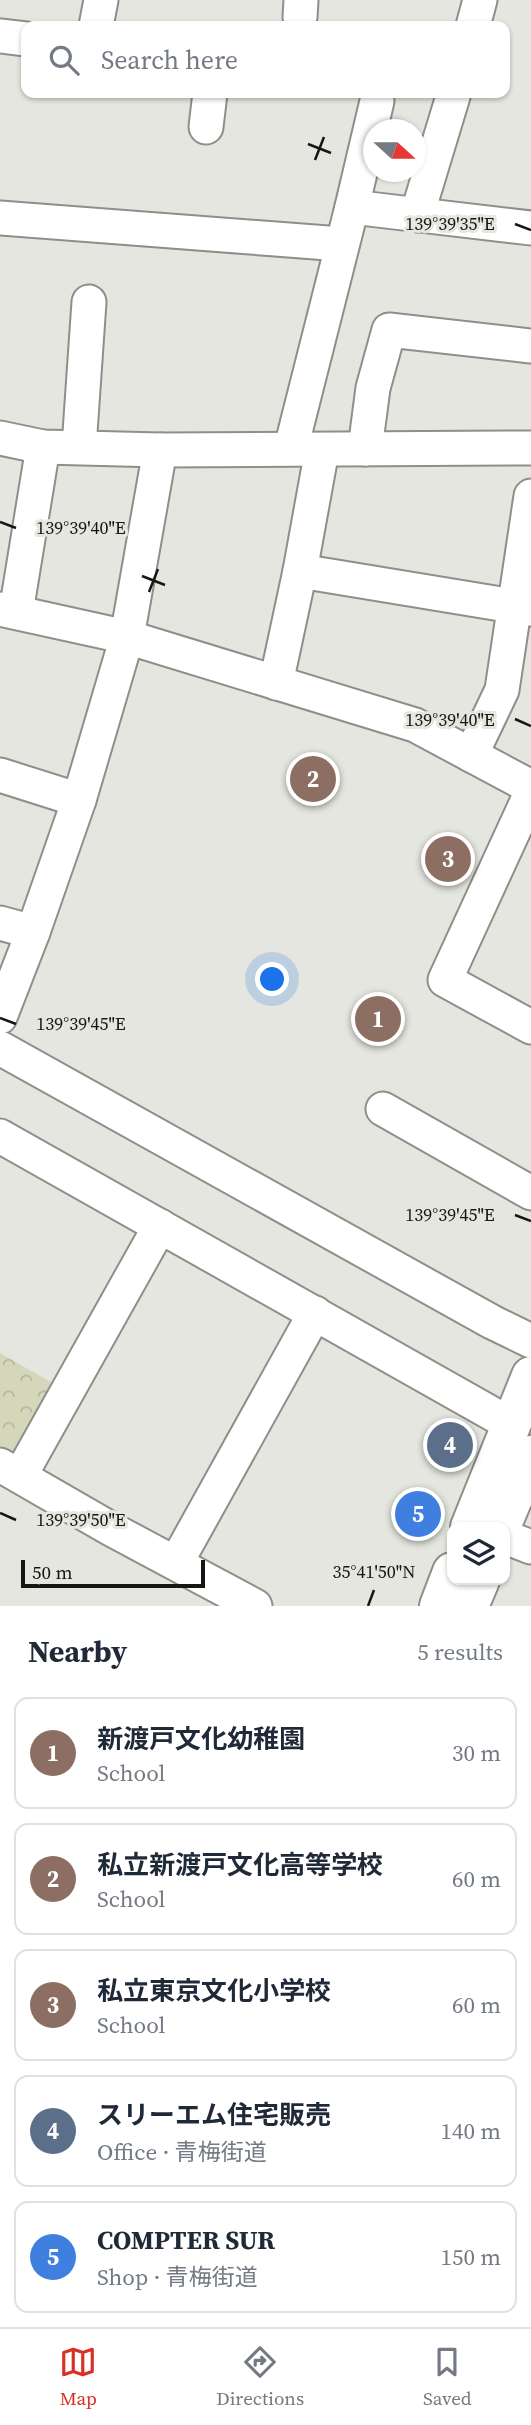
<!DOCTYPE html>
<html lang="en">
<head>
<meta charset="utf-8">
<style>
	body { margin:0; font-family:"Source Serif 4","Noto Sans JP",serif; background:#f6f6f7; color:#1f2937 }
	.controls { position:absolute; right:21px; bottom:21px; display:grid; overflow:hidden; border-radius:14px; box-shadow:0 2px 5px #0004 }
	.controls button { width:63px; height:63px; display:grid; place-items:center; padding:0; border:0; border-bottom:2px solid #e0e1e3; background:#fff; color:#1f2937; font:35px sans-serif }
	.compass { position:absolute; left:363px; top:119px; width:63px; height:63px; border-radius:50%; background:#fff; box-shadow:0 2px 5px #0004; rotate:111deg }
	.scale { position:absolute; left:21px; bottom:18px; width:184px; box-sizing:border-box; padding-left:7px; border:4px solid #161614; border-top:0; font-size:19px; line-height:24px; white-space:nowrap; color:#161614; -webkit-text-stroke:5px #e5e6df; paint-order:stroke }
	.you { position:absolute; left:273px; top:980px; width:24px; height:24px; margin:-18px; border:5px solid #fff; border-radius:50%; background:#1a73e8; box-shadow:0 0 0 10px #1a73e833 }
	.badge { display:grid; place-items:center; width:46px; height:46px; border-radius:50%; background:#d93025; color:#fff; font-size:23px; font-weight:700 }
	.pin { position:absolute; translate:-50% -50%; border:4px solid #fff; box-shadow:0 2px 7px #0006 }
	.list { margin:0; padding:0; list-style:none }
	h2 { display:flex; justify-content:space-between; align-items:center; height:91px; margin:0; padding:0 28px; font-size:30px }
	h2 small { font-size:23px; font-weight:400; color:#747a83 }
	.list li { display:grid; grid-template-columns:46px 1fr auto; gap:21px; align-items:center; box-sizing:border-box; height:112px; margin:0 14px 14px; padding:0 14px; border:2px solid #e0e1e3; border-radius:14px }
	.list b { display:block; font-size:26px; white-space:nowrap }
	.list p { margin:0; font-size:23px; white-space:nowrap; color:#747a83 }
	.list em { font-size:23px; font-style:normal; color:#747a83 }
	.icon { flex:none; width:38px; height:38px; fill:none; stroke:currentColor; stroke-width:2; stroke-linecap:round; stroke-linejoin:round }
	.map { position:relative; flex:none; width:531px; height:1606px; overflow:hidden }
	.search { position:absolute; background:#fff; box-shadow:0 2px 5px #0004; left:21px; right:21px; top:21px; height:77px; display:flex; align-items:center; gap:18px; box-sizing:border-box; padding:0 24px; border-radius:14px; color:#747a83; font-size:26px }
	.sheet { height:721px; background:#fff }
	nav { display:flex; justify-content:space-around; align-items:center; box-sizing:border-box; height:98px; border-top:2px solid #e0e1e3; background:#fff; font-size:19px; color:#747a83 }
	nav a { display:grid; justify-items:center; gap:4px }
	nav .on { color:#d93025 }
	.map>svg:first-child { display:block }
	.park { fill:url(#park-crowns) }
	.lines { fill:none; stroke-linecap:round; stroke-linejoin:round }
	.minor-casing { stroke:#8e8f89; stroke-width:37 }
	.major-casing { stroke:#8e8f89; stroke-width:42 }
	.minor { stroke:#fff; stroke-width:33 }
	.major { stroke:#fff; stroke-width:38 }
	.ticks { fill:none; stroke:#161614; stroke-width:2.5 }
	.ticks-label { font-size:18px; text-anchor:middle; fill:#161614; stroke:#e5e6df; stroke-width:6; stroke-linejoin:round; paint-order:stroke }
</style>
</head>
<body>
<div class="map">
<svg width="531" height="1606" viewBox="0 0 531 1606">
	<defs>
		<pattern id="park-crowns" width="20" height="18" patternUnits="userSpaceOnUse" patternTransform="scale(1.75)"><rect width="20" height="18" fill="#d5d7bb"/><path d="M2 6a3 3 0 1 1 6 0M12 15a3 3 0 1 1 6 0" fill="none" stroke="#b6b8a0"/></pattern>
	</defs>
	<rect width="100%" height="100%" fill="#e5e6df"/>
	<polygon class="park" points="0,1353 56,1385 15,1463 0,1455"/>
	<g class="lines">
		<defs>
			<g id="minor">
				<polyline points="300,17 301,0"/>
				<polyline points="96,26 101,0"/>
				<polyline points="473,26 480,0"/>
				<polyline points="0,36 26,39"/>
				<polyline points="206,127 210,93"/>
				<polyline points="352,207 377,101"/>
				<polyline points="417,215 454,93"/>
				<polyline points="0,218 341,244"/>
				<polyline points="0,438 43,447 160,450 531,448"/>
				<polyline points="79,447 89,302"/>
				<polyline points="291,448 352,207 531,228"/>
				<polyline points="365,449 373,388 389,330 531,346"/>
				<polyline points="300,571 531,609"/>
				<polyline points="0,609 127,637 415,725 531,787"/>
				<polyline points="16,612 43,447"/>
				<polyline points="276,683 300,571 322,450"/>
				<polyline points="471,755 502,690 531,496"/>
				<polyline points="0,775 79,800"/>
				<polyline points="531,793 445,980 531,1027"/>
				<polyline points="0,923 33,932"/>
				<polyline points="0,1017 33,932 79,800 127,637 160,450"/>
				<polyline points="0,1048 492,1322 531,1341"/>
				<polyline points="383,1109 531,1193"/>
				<polyline points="0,1136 512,1425"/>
				<polyline points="0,1465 111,1529 255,1606"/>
				<polyline points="20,1476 160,1226"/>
				<polyline points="505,1537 531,1547"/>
				<polyline points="176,1563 315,1313"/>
			</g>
			<g id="major">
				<polyline points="470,1527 531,1376"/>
				<polyline points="501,1527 531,1455"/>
				<polyline points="439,1606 452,1572"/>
				<polyline points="469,1606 480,1580"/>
			</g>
		</defs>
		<use href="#minor" class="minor-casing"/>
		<use href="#major" class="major-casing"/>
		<use href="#minor" class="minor"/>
		<use href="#major" class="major"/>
	</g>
	<path class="ticks" d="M308,144L331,153M315,160L324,137M515,224L531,230M0,522L16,528M142,576L165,585M149,592L158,569M515,719L531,726M0,1018L16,1024M515,1215L531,1221M0,1513L16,1520M368,1606L374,1590"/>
	<g class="ticks-label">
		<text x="450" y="230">139°39'35"E</text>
		<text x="81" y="534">139°39'40"E</text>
		<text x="450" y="726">139°39'40"E</text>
		<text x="81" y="1030">139°39'45"E</text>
		<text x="450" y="1221">139°39'45"E</text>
		<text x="81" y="1526">139°39'50"E</text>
		<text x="374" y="1578">35°41'50"N</text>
	</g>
</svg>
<div class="controls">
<button><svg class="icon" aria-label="layers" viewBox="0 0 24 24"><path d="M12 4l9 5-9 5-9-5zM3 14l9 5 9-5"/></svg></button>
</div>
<svg class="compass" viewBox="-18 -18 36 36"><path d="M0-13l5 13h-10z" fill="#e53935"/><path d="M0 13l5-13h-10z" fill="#747a83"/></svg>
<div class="scale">50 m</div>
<div class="you"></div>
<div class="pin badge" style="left:378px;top:1019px;background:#8d6e63">1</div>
<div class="pin badge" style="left:313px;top:779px;background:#8d6e63">2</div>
<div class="pin badge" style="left:448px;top:859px;background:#8d6e63">3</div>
<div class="pin badge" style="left:450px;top:1445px;background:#5c6f8a">4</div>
<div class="pin badge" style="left:418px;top:1514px;background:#3f7fe0">5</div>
<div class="search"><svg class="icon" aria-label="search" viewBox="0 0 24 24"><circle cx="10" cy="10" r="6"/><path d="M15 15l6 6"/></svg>Search here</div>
</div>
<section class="sheet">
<h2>Nearby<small>5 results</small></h2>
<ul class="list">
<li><span class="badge" style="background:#8d6e63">1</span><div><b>新渡戸文化幼稚園</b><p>School</p></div><em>30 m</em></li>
<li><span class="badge" style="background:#8d6e63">2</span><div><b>私立新渡戸文化高等学校</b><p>School</p></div><em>60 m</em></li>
<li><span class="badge" style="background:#8d6e63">3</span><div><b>私立東京文化小学校</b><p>School</p></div><em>60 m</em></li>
<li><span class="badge" style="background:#5c6f8a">4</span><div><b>スリーエム住宅販売</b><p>Office · 青梅街道</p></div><em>140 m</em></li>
<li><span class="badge" style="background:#3f7fe0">5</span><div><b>COMPTER SUR</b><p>Shop · 青梅街道</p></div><em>150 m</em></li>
</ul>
</section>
<nav>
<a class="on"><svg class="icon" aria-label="map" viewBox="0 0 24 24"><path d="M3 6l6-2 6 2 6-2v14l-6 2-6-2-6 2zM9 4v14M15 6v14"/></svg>Map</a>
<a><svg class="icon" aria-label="directions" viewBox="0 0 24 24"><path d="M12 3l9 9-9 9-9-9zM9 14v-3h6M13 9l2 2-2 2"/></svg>Directions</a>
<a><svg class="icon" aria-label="saved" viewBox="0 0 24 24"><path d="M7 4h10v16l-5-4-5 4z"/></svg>Saved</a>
</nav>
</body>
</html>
